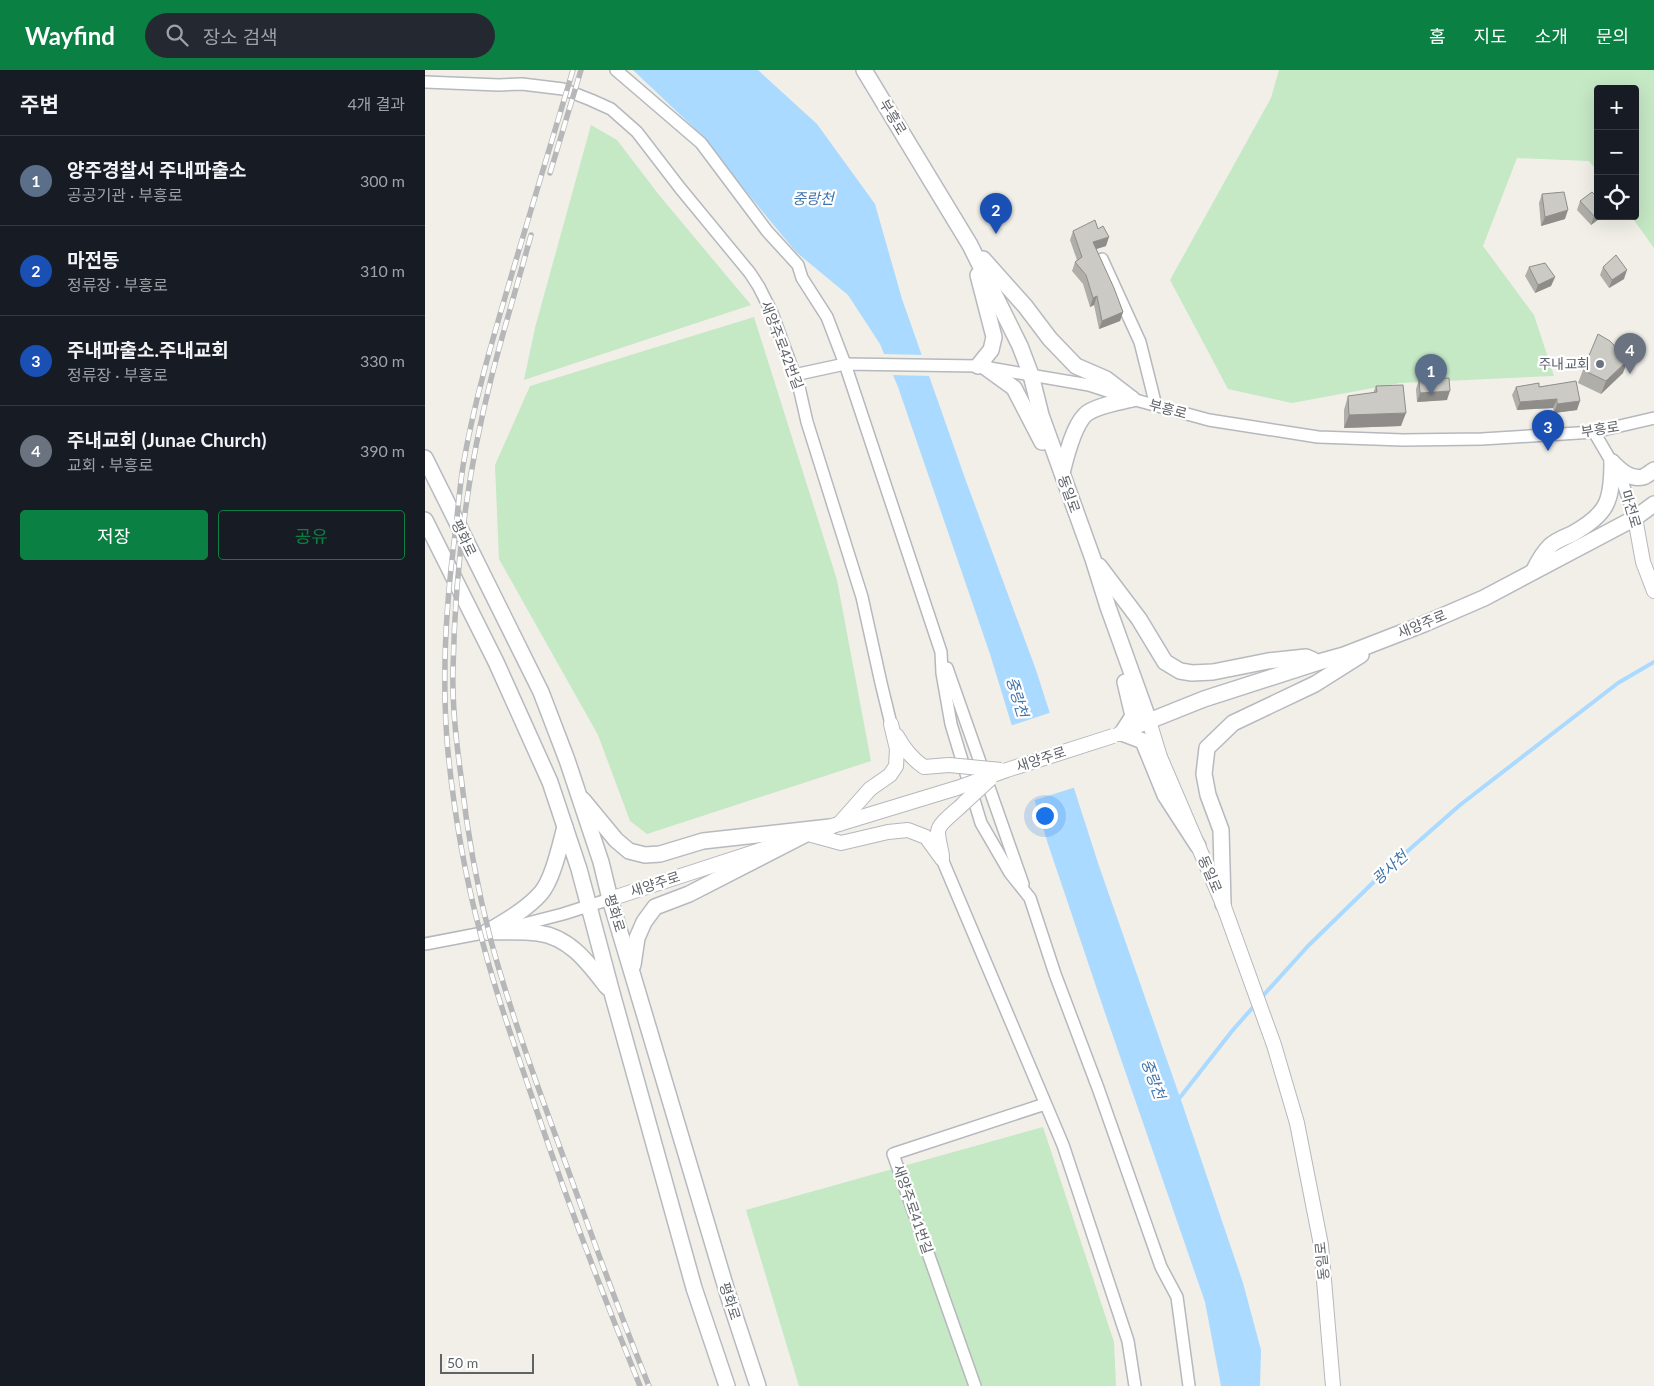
<!DOCTYPE html>
<html lang="ko">
<head>
<meta charset="utf-8">
<style>
	body { margin:0; font-family:Lato,"Noto Sans KR",sans-serif; background:#242831; color:#f1f3f6 }
	.controls { position:absolute; right:15px; top:15px; display:grid; overflow:hidden; border-radius:5px; box-shadow:0 5px 20px #0002 }
	.controls button { width:45px; height:45px; display:grid; place-items:center; padding:0; border:0; border-bottom:1px solid #363941; background:#171b24; color:#f1f3f6; font:25px sans-serif }
	.scale { position:absolute; left:15px; bottom:12px; width:94px; box-sizing:border-box; padding-left:5px; border:2px solid #5f6368; border-top:0; font-size:14px; line-height:18px; white-space:nowrap; color:#5f6368; -webkit-text-stroke:4px #fff; paint-order:stroke }
	.you { position:absolute; left:619px; top:745px; width:18px; height:18px; margin:-12px; border:4px solid #fff; border-radius:50%; background:#1a73e8; box-shadow:0 0 0 8px #1a73e833 }
	.badge { display:grid; place-items:center; width:32px; height:32px; border-radius:50%; background:#0b8043; color:#fff; font-size:16px; font-weight:700 }
	.pin { position:absolute; translate:-50% -41px; filter:drop-shadow(0 1px 2px #0008) }
	.pin::after { content:''; position:absolute; top:26px; width:18px; height:15px; background:inherit; clip-path:polygon(0 0,100% 0,50% 100%) }
	.list { margin:0; padding:0; list-style:none }
	h2 { display:flex; justify-content:space-between; align-items:center; height:65px; margin:0; padding:0 20px; font-size:21px }
	h2 small { font-size:16px; font-weight:400; color:#9ea1a6 }
	.list li { display:grid; grid-template-columns:32px 1fr auto; gap:15px; align-items:center; box-sizing:border-box; height:90px; padding:0 20px; border-top:1px solid #363941 }
	.list b { display:block; font-size:19px; white-space:nowrap }
	.list p { margin:0; font-size:16px; white-space:nowrap; color:#9ea1a6 }
	.list em { font-size:16px; font-style:normal; color:#9ea1a6 }
	.actions { display:flex; gap:10px; padding:15px 20px }
	.actions a { flex:1; padding:11px 0; border:1px solid #0b8043; border-radius:5px; text-align:center; font-size:18px; color:#0b8043 }
	.actions .main { background:#0b8043; color:#fff }
	.icon { flex:none; width:28px; height:28px; fill:none; stroke:currentColor; stroke-width:2; stroke-linecap:round; stroke-linejoin:round }
	.map { position:relative; flex:none; width:1229px; height:1316px; overflow:hidden }
	header { display:flex; align-items:center; gap:30px; box-sizing:border-box; height:70px; padding:0 25px; background:#0b8043; color:#fff }
	header strong { font-size:24px }
	nav { display:flex; gap:28px; margin-inline-start:auto; font-size:18px }
	.search { width:350px; height:45px; background:#242831; display:flex; align-items:center; gap:12px; box-sizing:border-box; padding:0 18px; border-radius:28px; color:#9ea1a6; font-size:19px }
	main { display:flex }
	aside { flex:1; background:#171b24 }
	.map>svg:first-child { display:block }
	.green { fill:#c5e8c5 }
	.water { fill:#aadaff }
	.pier { fill:#f1efe8 }
	.lines { fill:none; stroke-linecap:round; stroke-linejoin:round }
	.stream { stroke:#aadaff; stroke-width:4 }
	.minor-casing { stroke:#b5b8bc; stroke-width:14 }
	.tertiary-casing { stroke:#b5b8bc; stroke-width:16 }
	.secondary-casing { stroke:#b6babf; stroke-width:18 }
	.minor { stroke:#fff; stroke-width:11 }
	.tertiary { stroke:#fff; stroke-width:14 }
	.secondary { stroke:#fff; stroke-width:15 }
	.rail-casing { stroke:#b6b7b8; stroke-width:5.5 }
	.rail { stroke:#fff; stroke-width:4; stroke-dasharray:11; stroke-linecap:butt }
	.tertiary-bridge-casing { stroke:#b5b8bc; stroke-width:16; stroke-linecap:butt }
	.tertiary-bridge { stroke:#fff; stroke-width:14 }
	.wall { fill:#afaea9 }
	.shaded-wall { fill:#8f8d8a }
	.building { fill:#cccac5; stroke:#8f8d8a }
	.worship-dot { fill:#6b7280; stroke:#fff; stroke-width:2 }
	.labels { text-anchor:middle; stroke-width:4.5; stroke-linejoin:round; paint-order:stroke }
	.street-label { font-size:14px; fill:#5f6368; stroke:#fff }
	.worship-label { font-size:14px; fill:#5b616d; stroke:#fff; text-anchor:end }
	.water-label { font-size:15px; font-style:italic; fill:#4174aa; stroke:#fff }
</style>
</head>
<body>
<header>
<strong>Wayfind</strong>
<div class="search"><svg class="icon" aria-label="search" viewBox="0 0 24 24"><circle cx="10" cy="10" r="6"/><path d="M15 15l6 6"/></svg>장소 검색</div>
<nav><a>홈</a><a>지도</a><a>소개</a><a>문의</a></nav>
</header>
<main>
<aside>
<h2>주변<small>4개 결과</small></h2>
<ul class="list">
<li><span class="badge" style="background:#5c6f8a">1</span><div><b>양주경찰서 주내파출소</b><p>공공기관 · 부흥로</p></div><em>300 m</em></li>
<li><span class="badge" style="background:#1a4fb4">2</span><div><b>마전동</b><p>정류장 · 부흥로</p></div><em>310 m</em></li>
<li><span class="badge" style="background:#1a4fb4">3</span><div><b>주내파출소.주내교회</b><p>정류장 · 부흥로</p></div><em>330 m</em></li>
<li><span class="badge" style="background:#6b7280">4</span><div><b>주내교회 (Junae Church)</b><p>교회 · 부흥로</p></div><em>390 m</em></li>
</ul>
<div class="actions"><a class="main">저장</a><a>공유</a></div>
</aside>
<div class="map">
<svg width="1229" height="1316" viewBox="0 0 1229 1316">
	<rect width="100%" height="100%" fill="#f1efe8"/>
	<g class="green">
		<polygon points="854,0 1229,0 1229,178 1206,146 1210,146 1210,19 1173,19 1173,102 1164,91 1092,88 1058,176 1109,245 1129,306 975,313 867,333 803,319 745,210 846,28"/>
		<polygon points="166,55 192,70 234,125 326,235 99,310 110,258"/>
		<polygon points="329,247 412,510 446,691 222,764 205,751 173,665 74,489 70,395 105,316"/>
		<polygon points="618,1057 689,1272 691,1316 374,1316 321,1140"/>
	</g>
	<polygon class="water" points="208,0 333,0 392,54 450,134 477,229 541,411 611,600 674,796 757,1033 818,1213 836,1280 835,1316 796,1316 780,1232 679,940 623,774 565,584 473,317 455,274 423,225 371,182 266,55"/>
	<g class="pier">
		<polygon points="457,284 500,285 507,306 465,305"/>
		<polygon points="627,642 651,717 607,731 585,656"/>
	</g>
	<g class="lines">
		<g class="stream">
			<polyline points="835,929 883,876 960,801 1035,735 1193,613 1229,592"/>
			<polyline points="753,1030 807,961 830,935"/>
		</g>
		<defs>
			<g id="minor">
				<polyline points="191,0 276,73 342,161 373,195 377,208 402,247 420,294 516,582 517,603 526,654 556,753 585,803 605,828 630,904 673,1018 736,1197 752,1227 764,1316"/>
				<polyline points="0,12 74,15 97,14 138,19 166,30 186,39 212,62 255,118 325,203 334,217 347,243 374,317 382,352 437,527 456,613 466,654"/>
				<polyline points="677,189 715,272 731,336"/>
				<polyline points="369,305 420,294 553,296 664,315 707,329 784,350 893,367 978,370 1057,369 1169,362 1229,348"/>
				<polyline points="1169,362 1196,408 1210,448"/>
				<polyline points="522,598 598,814"/>
				<polyline points="517,789 638,1075 703,1271 710,1316"/>
				<polyline points="84,858 138,844 185,829"/>
				<polyline points="0,874 68,861"/>
				<polyline points="550,1316 468,1084 620,1034"/>
			</g>
			<g id="tertiary">
				<polyline points="1210,448 1218,492 1229,521"/>
				<polyline points="694,664 724,651 735,687 798,834 849,975 872,1053 896,1175 908,1316"/>
				<path d="M472,666C479,679 486,688 499,697L524,695"/>
				<polyline points="414,754 445,719 465,705 471,696 472,679 466,654"/>
				<polyline points="394,760 532,718"/>
				<polyline points="383,764 416,773 463,762 483,760 501,767 517,789"/>
				<path d="M517,786C516,778 513,770 513,762C513,753 533,740 540,732"/>
				<polyline points="185,829 348,776"/>
			</g>
			<g id="secondary">
				<polyline points="439,0 545,175 595,276 606,305 616,345 668,489 683,537 724,651 779,629 894,592 919,585 999,554 1059,528 1210,448 1229,434"/>
				<polyline points="558,189 600,236 625,269 651,296 681,309 707,329"/>
				<polyline points="553,296 566,280 569,267 553,205"/>
				<polyline points="560,297 589,318 617,372"/>
				<polyline points="0,388 116,622 142,690 176,792 185,829 304,1228 333,1316"/>
				<path d="M1187,392C1195,400 1205,410 1218,407C1221,406 1226,402 1229,400"/>
				<path d="M637,403C641,387 648,357 660,345C669,336 695,332 707,329"/>
				<polyline points="0,450 71,592 125,712 154,799 187,923 269,1218 302,1316"/>
				<polyline points="674,496 714,549 740,592 755,601 767,603 788,602 843,591 881,587 888,590"/>
				<path d="M1109,500C1113,492 1118,483 1124,477C1129,471 1140,467 1147,464C1183,444 1187,431 1187,392"/>
				<polyline points="700,612 708,646 697,663 718,671 740,725 773,776"/>
				<polyline points="158,730 191,770 204,781 220,785 235,784 278,771 405,757"/>
				<polyline points="798,834 796,760 783,725 779,704 782,678 808,653 890,614 936,585"/>
				<path d="M62,862C79,862 97,861 113,863C145,867 164,894 182,917"/>
				<path d="M62,862C81,851 102,839 116,823C128,809 135,775 140,757"/>
				<polyline points="208,895 212,868 219,852 230,837 264,824 379,765"/>
			</g>
		</defs>
		<use href="#minor" class="minor-casing"/>
		<use href="#tertiary" class="tertiary-casing"/>
		<use href="#secondary" class="secondary-casing"/>
		<use href="#minor" class="minor"/>
		<use href="#tertiary" class="tertiary"/>
		<use href="#secondary" class="secondary"/>
		<defs>
			<g id="rail">
				<path d="M148,0C129,63 110,127 91,190C71,258 50,326 38,396C35,416 33,437 31,457C21,531 16,607 23,682C29,741 39,801 54,858C68,915 88,971 107,1027C140,1125 176,1221 215,1316"/>
				<polyline points="125,103 156,0"/>
				<path d="M106,165C93,213 78,261 66,309C42,403 30,502 28,599C27,635 31,671 36,706C42,762 52,817 66,871C86,944 112,1015 138,1086C166,1163 193,1240 224,1316"/>
			</g>
		</defs>
		<use href="#rail" class="rail-casing"/>
		<use href="#rail" class="rail"/>
		<defs>
			<g id="tertiary-bridge">
				<polyline points="524,695 576,700"/>
				<polyline points="532,718 582,700 688,666"/>
				<polyline points="540,732 565,709"/>
			</g>
		</defs>
		<use href="#tertiary-bridge" class="tertiary-bridge-casing"/>
		<use href="#tertiary-bridge" class="tertiary-bridge"/>
	</g>
	<g class="wall">
		<polygon points="1117,124 1140,149 1116,156 1114,133"/>
		<polygon points="1155,131 1173,146 1178,146 1166,155 1152,140"/>
		<polygon points="648,161 681,176 671,179 698,242 695,251 674,259 669,235 665,237 658,214 647,201 650,192 652,190 645,170"/>
		<polygon points="1104,197 1130,207 1126,216 1110,223 1100,206"/>
		<polygon points="1178,197 1199,209 1184,218 1175,205"/>
		<polygon points="1158,300 1198,303 1176,324 1153,313"/>
		<polygon points="994,310 1022,330 992,332 991,319"/>
		<polygon points="951,316 976,356 919,358 919,340 923,326 948,323"/>
		<polygon points="1091,317 1114,317 1152,340 1129,343 1128,338 1092,340 1087,325"/>
	</g>
	<g class="shaded-wall">
		<polygon points="1143,140 1140,149 1116,156 1120,147"/>
		<polygon points="1173,144 1173,146 1178,146 1166,155 1169,146"/>
		<polygon points="684,167 681,176 665,181 668,172"/>
		<polygon points="1202,200 1199,209 1184,218 1187,210"/>
		<polygon points="1130,207 1126,216 1110,223 1113,215"/>
		<polygon points="672,226 669,235 665,237 668,228"/>
		<polygon points="698,242 695,251 674,259 677,251"/>
		<polygon points="1203,290 1198,303 1176,324 1181,311"/>
		<polygon points="1025,321 1022,330 992,332 995,323"/>
		<polygon points="1132,329 1128,338 1092,340 1095,332"/>
		<polygon points="1155,331 1152,340 1129,343 1132,334"/>
		<polygon points="981,343 976,356 919,358 924,345"/>
	</g>
	<g class="building">
		<polygon points="1139,122 1143,140 1120,147 1117,124"/>
		<polygon points="1167,122 1173,128 1173,144 1169,146 1155,131"/>
		<polygon points="670,150 673,159 678,156 684,167 668,172 689,218 698,242 677,251 672,226 668,228 661,205 650,192 657,187 648,161"/>
		<polygon points="1191,185 1202,200 1187,210 1178,197"/>
		<polygon points="1120,193 1130,207 1113,215 1104,197"/>
		<polygon points="1173,264 1185,271 1203,290 1181,311 1158,300"/>
		<polygon points="1024,308 1025,321 995,323 994,310"/>
		<polygon points="1151,311 1155,331 1132,334 1132,329 1095,332 1091,317 1114,313 1114,317"/>
		<polygon points="978,315 981,343 924,345 923,326 952,322 951,316"/>
	</g>
	<circle class="worship-dot" cx="1175" cy="294" r="5"/>
	<g class="labels">
		<g class="street-label">
			<text transform="translate(468 47) rotate(59)" y="5">부흥로</text>
			<text transform="translate(357 275) rotate(69)" y="5">새양주로42번길</text>
			<text transform="translate(743 339) rotate(15)" y="5">부흥로</text>
			<text transform="translate(1175 359) rotate(-9)" y="5">부흥로</text>
			<text transform="translate(644 424) rotate(70)" y="5">동일로</text>
			<text transform="translate(1206 439) rotate(74)" y="5">마전로</text>
			<text transform="translate(39 468) rotate(64)" y="5">평화로</text>
			<text transform="translate(997 554) rotate(-22)" y="5">새양주로</text>
			<text transform="translate(616 689) rotate(-18)" y="5">새양주로</text>
			<text transform="translate(785 804) rotate(67)" y="5">동일로</text>
			<text transform="translate(230 814) rotate(-18)" y="5">새양주로</text>
			<text transform="translate(190 843) rotate(73)" y="5">평화로</text>
			<text transform="translate(488 1139) rotate(71)" y="5">새양주로41번길</text>
			<text transform="translate(897 1191) rotate(-96)" y="5">동일로</text>
			<text transform="translate(305 1231) rotate(72)" y="5">평화로</text>
		</g>
		<g class="worship-label">
			<text x="1165" y="299">주내교회</text>
		</g>
		<g class="water-label">
			<text x="388" y="134">중랑천</text>
			<text transform="translate(592 627) rotate(73)" y="5">중랑천</text>
			<text transform="translate(965 798) rotate(-42)" y="5">광사천</text>
			<text transform="translate(728 1009) rotate(70)" y="5">중랑천</text>
		</g>
	</g>
</svg>
<div class="controls">
<button>+</button>
<button>−</button>
<button><svg class="icon" aria-label="locate" viewBox="0 0 24 24"><circle cx="12" cy="12" r="6"/><path d="M12 2v4M12 18v4M2 12h4M18 12h4"/></svg></button>
</div>
<div class="scale">50 m</div>
<div class="you"></div>
<div class="pin badge" style="left:1006px;top:325px;background:#5c6f8a">1</div>
<div class="pin badge" style="left:571px;top:164px;background:#1a4fb4">2</div>
<div class="pin badge" style="left:1123px;top:381px;background:#1a4fb4">3</div>
<div class="pin badge" style="left:1205px;top:304px;background:#6b7280">4</div>
</div>
</main>
</body>
</html>
